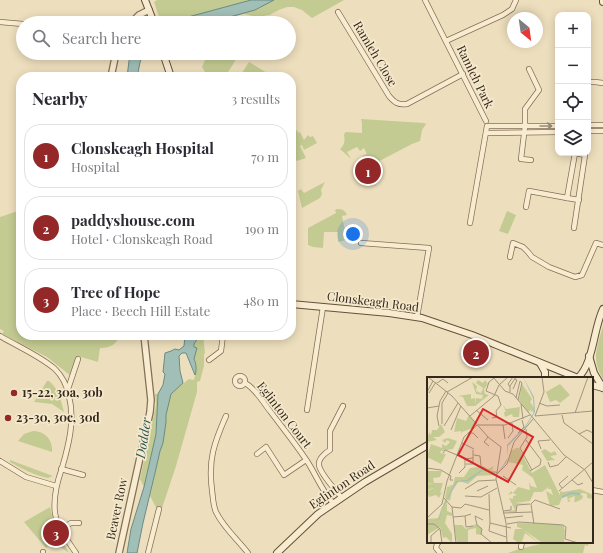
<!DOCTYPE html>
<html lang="en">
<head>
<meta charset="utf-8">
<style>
	body { margin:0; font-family:"Playfair Display",serif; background:#f7f7f7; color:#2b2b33 }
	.controls { position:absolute; right:12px; top:12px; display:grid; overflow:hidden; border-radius:8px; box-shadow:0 2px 10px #0003 }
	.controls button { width:36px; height:36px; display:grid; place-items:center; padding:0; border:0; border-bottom:1px solid #e1e1e2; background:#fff; color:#2b2b33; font:20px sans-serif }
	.compass { position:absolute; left:507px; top:12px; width:36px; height:36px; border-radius:50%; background:#fff; box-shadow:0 2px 10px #0003; rotate:151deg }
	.you { position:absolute; left:353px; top:234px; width:14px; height:14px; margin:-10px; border:3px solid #fff; border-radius:50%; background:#1a73e8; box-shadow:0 0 0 6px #1a73e833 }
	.badge { display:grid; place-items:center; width:26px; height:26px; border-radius:50%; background:#942728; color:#fff; font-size:13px; font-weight:700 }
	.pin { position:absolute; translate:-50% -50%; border:2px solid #fff; box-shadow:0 1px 4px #0006 }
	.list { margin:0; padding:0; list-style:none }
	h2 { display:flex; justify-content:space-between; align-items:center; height:52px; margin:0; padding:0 16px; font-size:17px }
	h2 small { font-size:13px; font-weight:400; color:#7c7c81 }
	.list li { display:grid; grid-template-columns:26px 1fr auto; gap:12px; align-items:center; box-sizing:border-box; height:64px; margin:0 8px 8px; padding:0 8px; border:1px solid #e1e1e2; border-radius:16px }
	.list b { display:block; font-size:15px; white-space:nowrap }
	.list p { margin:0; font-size:13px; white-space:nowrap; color:#7c7c81 }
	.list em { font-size:13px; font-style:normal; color:#7c7c81 }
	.icon { flex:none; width:22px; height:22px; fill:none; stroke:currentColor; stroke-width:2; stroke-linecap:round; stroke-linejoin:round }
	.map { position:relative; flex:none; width:603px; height:553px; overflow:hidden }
	.search { position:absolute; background:#fff; box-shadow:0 2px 10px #0003; left:16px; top:16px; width:280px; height:44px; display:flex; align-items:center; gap:10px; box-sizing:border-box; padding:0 14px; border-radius:22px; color:#7c7c81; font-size:15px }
	.panel { position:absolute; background:#fff; box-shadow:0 2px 10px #0003; left:16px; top:72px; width:280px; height:268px; border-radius:16px }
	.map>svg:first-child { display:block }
	.green { fill:#c4cb92 }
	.water { fill:#a1bfb6; stroke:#698c83 }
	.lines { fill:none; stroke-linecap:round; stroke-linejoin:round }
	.minor-casing { stroke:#856f57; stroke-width:6 }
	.tertiary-casing { stroke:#856f57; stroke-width:8 }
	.secondary-casing { stroke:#67503a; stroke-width:8 }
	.minor { stroke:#f8ecd0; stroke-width:4.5 }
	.tertiary { stroke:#f8ecd0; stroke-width:5.5 }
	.secondary { stroke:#f8ecd0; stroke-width:6 }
	.oneway { stroke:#968a76 }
	.poi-dot { fill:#942728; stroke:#f5e9cd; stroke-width:1.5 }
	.labels { text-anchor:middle; stroke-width:3.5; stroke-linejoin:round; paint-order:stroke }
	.street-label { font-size:12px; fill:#34271b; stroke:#f5e9cd }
	.poi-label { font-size:12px; font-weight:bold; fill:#34271b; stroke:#f5e9cd; text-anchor:start }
	.water-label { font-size:13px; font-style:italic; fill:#2a5451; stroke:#f5e9cd }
	.inset-river { fill:none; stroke:#a1bfb6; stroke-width:2 }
	.inset-road { fill:none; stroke:#a3957c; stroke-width:1 }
	.view { fill:#d62828; fill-opacity:0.15; stroke:#d62828; stroke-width:2 }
	.inset-edge { fill:none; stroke:#34271b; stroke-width:2 }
</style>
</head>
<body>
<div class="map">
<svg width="603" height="553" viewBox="0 0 603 553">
	<rect width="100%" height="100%" fill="#eddfbd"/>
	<g class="green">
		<polygon points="157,0 344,0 312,18 302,10 294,7 287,7 279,10 269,15 257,17 244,14 208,23 161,23 154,2"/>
		<polygon points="208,53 240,53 225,77 208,77 202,67"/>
		<polygon points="249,62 267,73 264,77 249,77 242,73"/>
		<path d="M361,119L424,123L426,124L422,130L420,141L412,144L368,167L362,156L367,154L364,148L360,151L357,147L347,152L351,159L340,149C345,145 345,140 344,134L346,132L362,133V123Z"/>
		<polygon points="297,130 298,133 300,132 304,140 308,135 310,137 313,136 317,143 304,150 302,145 300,146 306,158 297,161 296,160 293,145 291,143 291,131 292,133"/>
		<polygon points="325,182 321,190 322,194 320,198 302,208 298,191 301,189 304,193"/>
		<path d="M337,209C342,209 345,210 347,215L342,216L347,240L338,242V232H324L323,248L313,247L308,245V228L336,213L335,210Z"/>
		<path d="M21,210V335H121C116,344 111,348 100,348L98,362L78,356L71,376L47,357L2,334L4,331L0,329V217Z"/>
		<polygon points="507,211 516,215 508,234 499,231"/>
		<path d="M603,326V379C591,359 597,347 603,326Z"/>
		<path d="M197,335H203L205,353L204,354V366L200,381L197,382V392L176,466L162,508L157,509L150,496L160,451L163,443L166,422V415L171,393L189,379L194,380C196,373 197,365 194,359L196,352L194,344L198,339Z"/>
		<path d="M47,381H49C59,389 61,401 64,412L52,404L34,402Z"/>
		<polygon points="155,394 158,394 156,434 144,487 140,479 156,405"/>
		<path d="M33,431C45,431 53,440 52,452L18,441L24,434Z"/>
		<path d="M10,460L53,476L48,478C34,475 22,469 10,462Z"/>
		<polygon points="50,507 55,527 69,553 53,542 46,548 24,522"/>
		<polygon points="549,542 589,542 588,546 585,545 583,553 508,553 519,549"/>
	</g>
	<g class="water">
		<polygon points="251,0 274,0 255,10 208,23 166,23"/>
		<polygon points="130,53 142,53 137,77 127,77"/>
		<path d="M185,335H197L198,338L194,344V347L197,348L194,359C196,363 197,370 195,375L186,353H182L179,356L180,371L183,383L171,394L166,415V422L163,443L160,451L155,473L143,523L137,553H127L131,529L144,487L156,434L158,394L163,385L165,374L163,372L165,353L171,351L175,349L179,350L184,346Z"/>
	</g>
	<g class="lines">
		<defs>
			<g id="minor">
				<polyline points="425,0 486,121"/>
				<path d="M338,12L389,96C395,103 398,105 407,104L463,74"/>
				<polyline points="0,22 23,24"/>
				<polyline points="446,41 503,15 512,9 516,0"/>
				<polyline points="529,69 539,90 525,109 525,126 521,159 531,160"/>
				<polyline points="588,82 595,82 603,83"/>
				<polyline points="588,125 603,125"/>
				<polyline points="588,131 603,131"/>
				<polyline points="486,133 558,132"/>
				<polyline points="567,198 579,200"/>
				<polyline points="526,207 529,191 567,198 575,153"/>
				<polyline points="470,223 487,126 558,126"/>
				<polyline points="574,228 585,155 575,153"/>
				<polyline points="361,243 429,248 417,317"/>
				<polyline points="510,257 513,243 523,247 528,252 532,257 549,267 575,277 582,275 596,243 603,245"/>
				<path d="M0,336C17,346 40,356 55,369C62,376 67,386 69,396C75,420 69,444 62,468C57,482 53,497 55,513C57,527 68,541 76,553"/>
				<polyline points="209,360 221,351 223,335"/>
				<circle cx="240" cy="381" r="5"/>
				<path d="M245,383C256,389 262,401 270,411C282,427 295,443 307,461C316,475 322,491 333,503"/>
				<polyline points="68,389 78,359"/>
				<polyline points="307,410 323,307"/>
				<path d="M226,416C214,443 208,460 212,490C213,498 213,505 216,512C223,527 238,540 248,553"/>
				<polyline points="257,454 266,447 284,475 306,460"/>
				<polyline points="0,461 26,477 56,486"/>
				<polyline points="61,469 83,475"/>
				<polyline points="592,490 603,492"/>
				<path d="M341,497C336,490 320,474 319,465C318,459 325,453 330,450V431L343,406"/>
				<polyline points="61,529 71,523 79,523"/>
				<polyline points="439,542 437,544 436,548 440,553"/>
				<polyline points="521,547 522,542"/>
				<polyline points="43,552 43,553"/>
				<polyline points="148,553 159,509"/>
			</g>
			<g id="tertiary">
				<polyline points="131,23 139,15 149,10"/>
				<polyline points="111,77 116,53"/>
				<polyline points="119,553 150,412 151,400 144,335"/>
			</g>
			<g id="secondary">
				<polyline points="145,0 154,23"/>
				<polyline points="603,0 603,2"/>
				<polyline points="163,53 171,77"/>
				<polyline points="291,304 389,313 422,318 472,335 578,378"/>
				<polyline points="589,356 594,373 603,388"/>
				<polyline points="540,363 545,372 545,378"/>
				<path d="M578,378C594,362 593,330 603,309"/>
				<polyline points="592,385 603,388"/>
				<polyline points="277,553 318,514 365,482 428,445"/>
			</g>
		</defs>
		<use href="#minor" class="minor-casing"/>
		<use href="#tertiary" class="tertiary-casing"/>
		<use href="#secondary" class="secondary-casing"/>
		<use href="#minor" class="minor"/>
		<use href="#tertiary" class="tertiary"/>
		<use href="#secondary" class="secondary"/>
	</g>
	<defs><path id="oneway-shaft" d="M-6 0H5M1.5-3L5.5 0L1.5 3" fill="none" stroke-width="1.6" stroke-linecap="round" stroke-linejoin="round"/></defs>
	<use class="oneway" href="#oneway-shaft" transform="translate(546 126)"/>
	<g class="poi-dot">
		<circle cx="14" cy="393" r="4"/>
		<circle cx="8" cy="418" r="4"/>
	</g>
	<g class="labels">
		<g class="street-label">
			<text transform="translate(375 54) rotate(59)" y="4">Ramleh Close</text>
			<text transform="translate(475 77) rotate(64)" y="4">Ramleh Park</text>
			<text transform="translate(373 302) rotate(7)" y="4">Clonskeagh Road</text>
			<text transform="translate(284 415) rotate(52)" y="4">Eglinton Court</text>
			<text transform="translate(342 485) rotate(-34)" y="4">Eglinton Road</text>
			<text transform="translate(117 509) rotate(-78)" y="4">Beaver Row</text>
		</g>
		<g class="poi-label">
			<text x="22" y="397">15-22, 30a, 30b</text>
			<text x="16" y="422">23-30, 30c, 30d</text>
		</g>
		<g class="water-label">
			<text transform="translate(143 438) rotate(-81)" y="5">Dodder</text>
		</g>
	</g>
	<g transform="translate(427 377)">
		<rect width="166" height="166" fill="#eddfbd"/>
		<path d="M51,3L56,6L58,3L61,7L57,12L58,17L62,18L48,29H40L36,20L31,19L44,17V22L48,21V27L49,21L55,22L56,18L49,17L45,5L50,9L49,14L54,16L56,11L49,6ZM95,7L105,22L103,25L107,31V35L106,38V34L103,35L105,32L101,35L92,23ZM133,7L143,18L133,26L129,23L123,25L119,15ZM76,28L79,32L93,30L92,40H86L85,37L78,40L77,35H79ZM42,38L48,46L46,51L35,55V58L34,54L27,55L30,41L39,44ZM14,47L18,55L12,60H6L10,63L0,65L2,55L4,58L5,53H10ZM21,61L30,64L26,72L14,74L13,76L19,77L14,87L0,80L4,67L15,71V67L19,69L23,65L20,63L18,66L15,63ZM89,71H92L105,96L118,88L133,118V114L136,115L153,112L166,118V122L160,121V117L156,116L153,117L156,119L155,122L149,125H147L148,119L141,122L144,124L141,125L140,119L135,121L132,128L123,129L119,114L126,118L124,112H121L122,110L115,115H107L103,124L88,126L103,127H90L89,135H77L88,133L82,121L86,122V119L90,118L86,116L81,118L84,114L86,116L91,110L103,113L102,105L104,109L110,111L106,101L95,93L96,88L81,85L84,74ZM118,72L124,76L128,74L130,78L123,79L128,83L120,84L114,74ZM56,89L61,92L67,89L65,93H61L69,94L68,98L50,99L41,107L32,104L25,114L23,124L18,121L20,110L25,109L21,108H26L28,100H37L43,91ZM0,92L1,94H15L13,100L6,101L7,106H16L13,116L16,115L14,117L16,119L14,117L12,121L9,118L2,120L0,114L7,111L0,113V108L6,106L0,107ZM18,123L20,124V134L25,136V139L20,138L18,146L25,157V166L19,160L16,161L13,150L0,158V142L11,141ZM90,146L131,147L137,149V153L138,151L137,165L149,166L114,165L97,153L112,166L98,156L95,165H90L86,162L88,152H96L90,150ZM49,147L55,151L54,158L49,157V151L41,153V166H30L27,148H35L39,152Z" fill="#c4cb92"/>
		<path d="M96,0L107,20L108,35L98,51L81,69V80L79,86L71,96L55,94L41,104L30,105L14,134L13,142L0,146L12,142L14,133L29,104L40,103L54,93L71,95L77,87L81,80L80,68L99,48L107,35L106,21Z" fill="#a1bfb6"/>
		<path class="inset-river" d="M135,120L144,116L153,117"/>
		<path class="inset-road" d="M1,0L25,19L61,60L74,70L69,102L79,146L80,166M66,0L78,14L86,17L137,78L158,93L166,106M10,6L16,2L21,6M83,10L81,7L86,0M86,12L90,3L88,2M0,15L6,4M20,15L46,0M83,15V9L89,0M2,16L9,5M89,21L93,4M91,23L95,6L93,4M112,26L120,29L133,28M94,27L96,42M0,31L12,29M49,33L61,43M148,36L161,0M135,38L137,46L166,67M43,39L67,19L72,8L81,0M108,39L166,34M108,39L117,15L115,0M65,41L70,40L69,34L74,28L71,19L59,14L62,5L67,1M15,47V26L21,16M51,48H78L103,38M76,48L78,62M12,49L10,39L13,24L19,14M17,49L31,26M99,52L100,60L93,71L105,93M24,53L34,29M41,56H46L51,61M91,56L97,50L95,43M152,57L160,53L166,56M61,60L57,65L62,69M81,61L86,54L85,46M99,63L114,83L113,88L103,94M35,66L47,72M114,72L111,64L123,63M16,76L18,73L30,78M47,78L53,79L54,89M121,85L123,90L131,88L139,80M39,87H46V73M0,91L14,93L24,99L23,103H26M32,96L38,90V82L46,81M69,98L80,87L87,65L106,42M76,99L89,108M145,103L151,108L156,106M135,111L132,107L141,99M38,112L51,104L69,103M50,114L61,109M132,114L166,85M62,117L63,146L84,151M38,119L54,120L70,111M17,121L25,130L29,166M104,127L108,123L133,132M104,127L107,147M25,130L34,131L38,127L62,133M76,134L84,133V129M89,135L90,128L103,127M76,136L105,135M44,137L38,139L39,150L46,149M26,140L38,139M0,141L15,127L20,104L37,60L50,48M78,141L96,139M56,143L48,139L50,148L55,152L54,157L65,166M63,146L62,154L79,160M0,147H7L13,152L15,166M80,147L92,145L136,148L139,150L138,162L151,166M4,166V159L13,151"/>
		<path class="view" d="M56,32L106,60L81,105L31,78Z"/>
		<rect width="166" height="166" class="inset-edge"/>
	</g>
</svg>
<div class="controls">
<button>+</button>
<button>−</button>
<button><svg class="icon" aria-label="locate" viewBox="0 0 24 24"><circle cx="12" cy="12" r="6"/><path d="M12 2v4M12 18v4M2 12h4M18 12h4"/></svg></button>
<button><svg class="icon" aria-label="layers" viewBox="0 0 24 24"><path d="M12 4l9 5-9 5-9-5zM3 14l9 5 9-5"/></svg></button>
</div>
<svg class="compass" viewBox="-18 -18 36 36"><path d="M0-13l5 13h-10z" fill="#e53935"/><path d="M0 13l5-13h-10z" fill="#7c7c81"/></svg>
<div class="you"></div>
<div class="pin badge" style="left:368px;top:171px">1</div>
<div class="pin badge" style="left:476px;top:353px">2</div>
<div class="pin badge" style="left:56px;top:533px">3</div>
<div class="search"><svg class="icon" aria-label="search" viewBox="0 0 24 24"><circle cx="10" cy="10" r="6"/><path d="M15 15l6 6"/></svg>Search here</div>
<section class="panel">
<h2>Nearby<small>3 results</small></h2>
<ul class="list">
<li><span class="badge">1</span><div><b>Clonskeagh Hospital</b><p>Hospital</p></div><em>70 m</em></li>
<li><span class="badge">2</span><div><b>paddyshouse.com</b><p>Hotel · Clonskeagh Road</p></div><em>190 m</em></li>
<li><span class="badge">3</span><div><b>Tree of Hope</b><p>Place · Beech Hill Estate</p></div><em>480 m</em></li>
</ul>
</section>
</div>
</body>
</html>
